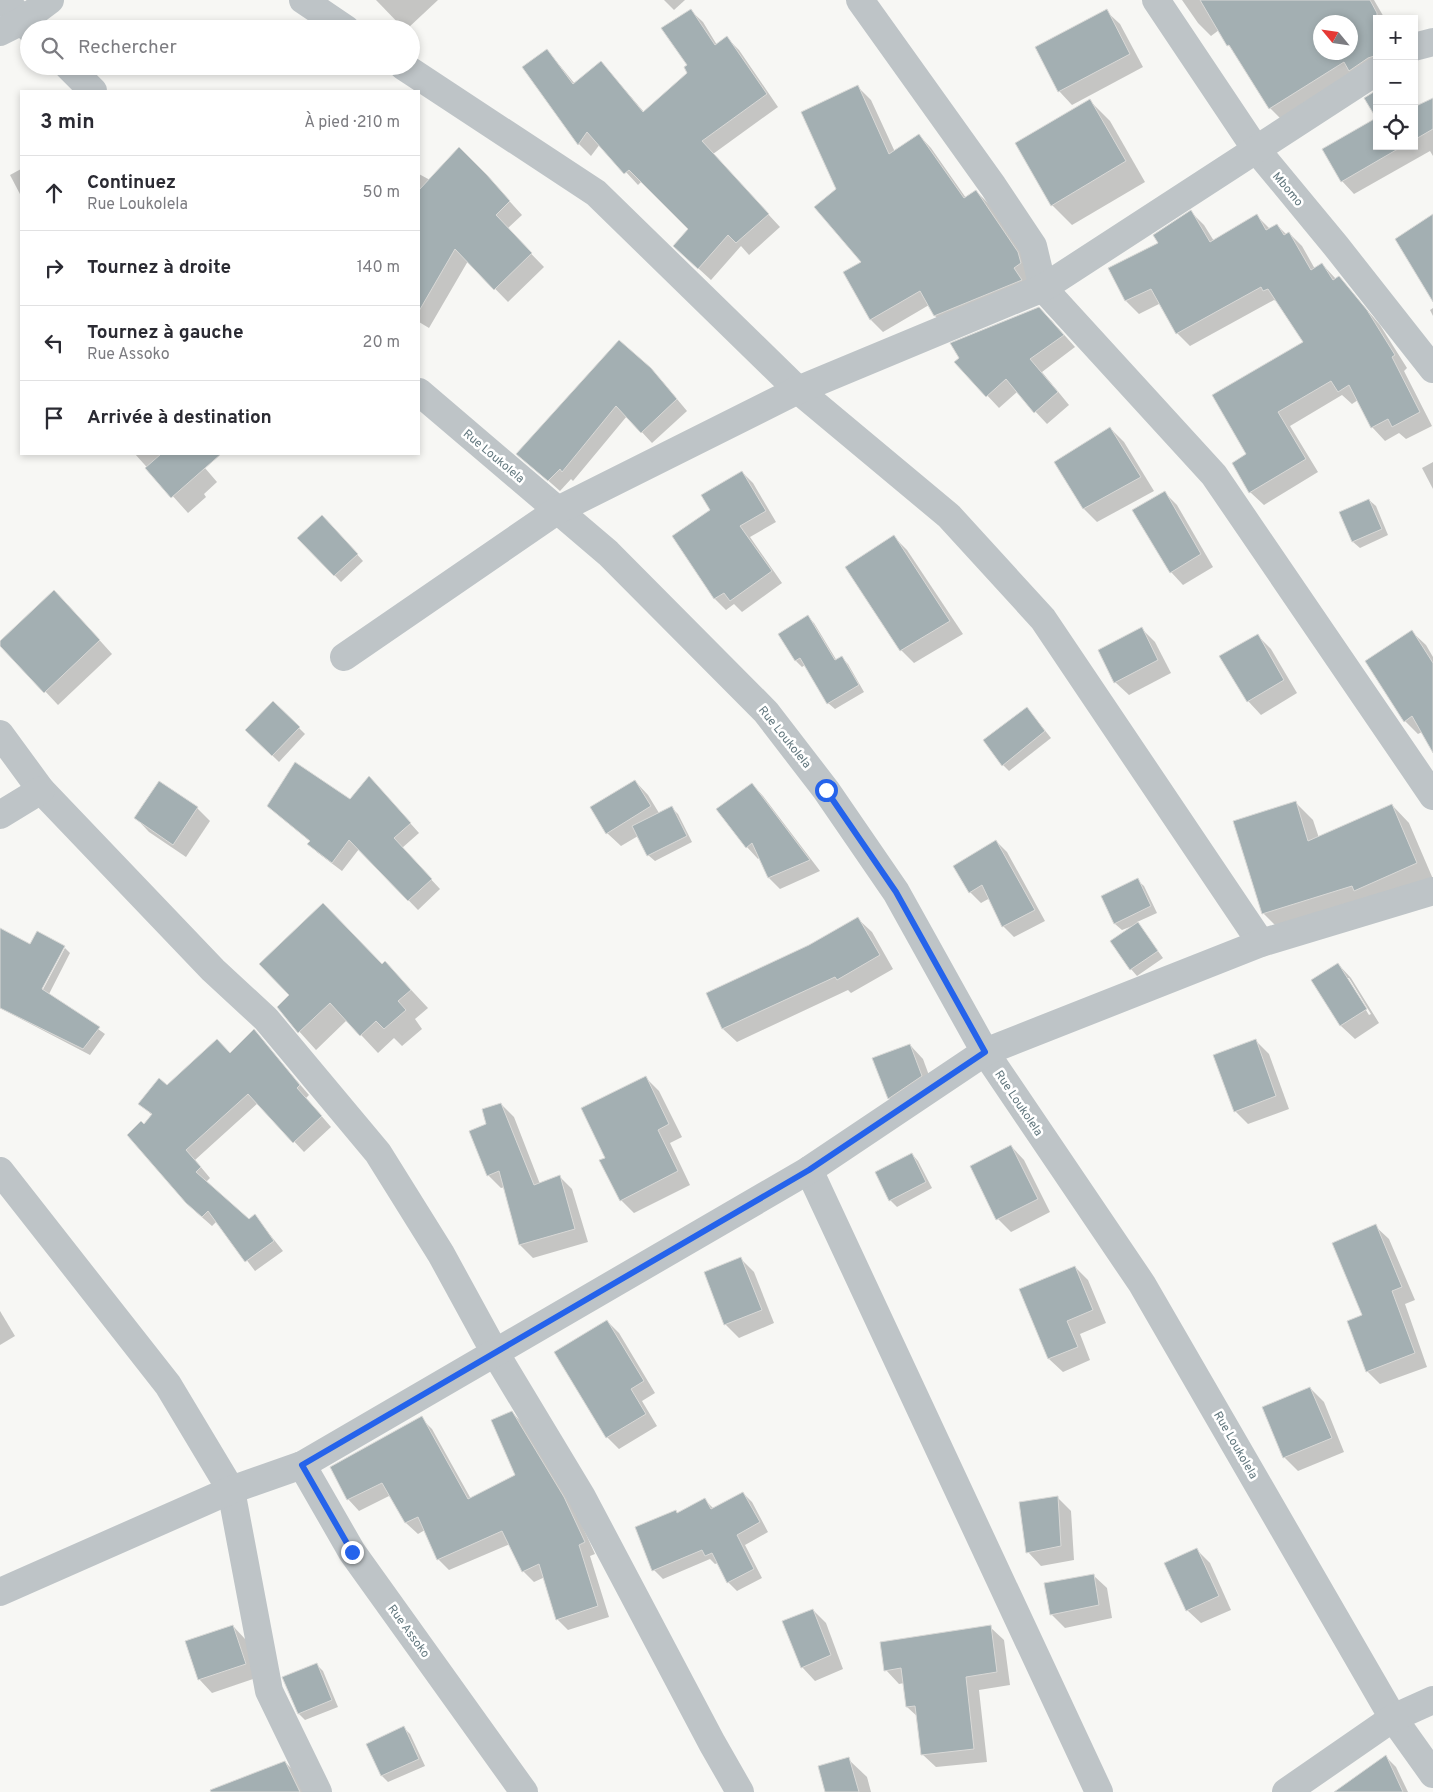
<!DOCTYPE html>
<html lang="fr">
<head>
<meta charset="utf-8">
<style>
	body { margin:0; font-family:Overpass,sans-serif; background:#f7f7f7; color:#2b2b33 }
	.controls { position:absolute; right:15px; top:15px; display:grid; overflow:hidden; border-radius:0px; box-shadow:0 2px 8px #0003 }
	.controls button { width:45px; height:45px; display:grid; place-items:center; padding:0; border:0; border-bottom:1px solid #e1e1e2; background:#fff; color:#2b2b33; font:25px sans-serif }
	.compass { position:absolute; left:1313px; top:15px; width:45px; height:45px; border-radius:50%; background:#fff; box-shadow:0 2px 8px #0003; rotate:299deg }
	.stop { position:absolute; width:15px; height:15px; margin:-11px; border:4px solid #2563eb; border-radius:50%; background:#fff }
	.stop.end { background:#2563eb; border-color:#fff; box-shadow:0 1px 5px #0008 }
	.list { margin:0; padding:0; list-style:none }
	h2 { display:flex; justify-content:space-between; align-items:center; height:65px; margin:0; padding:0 20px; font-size:21px }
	h2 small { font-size:16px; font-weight:400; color:#7c7c81 }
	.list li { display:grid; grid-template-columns:32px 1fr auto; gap:15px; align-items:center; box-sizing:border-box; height:75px; padding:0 20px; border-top:1px solid #e1e1e2 }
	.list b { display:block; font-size:19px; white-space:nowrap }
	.list p { margin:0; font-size:16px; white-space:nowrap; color:#7c7c81 }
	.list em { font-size:16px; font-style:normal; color:#7c7c81 }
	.icon { flex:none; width:28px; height:28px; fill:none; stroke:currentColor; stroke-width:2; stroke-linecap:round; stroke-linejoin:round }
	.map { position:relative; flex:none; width:1433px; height:1792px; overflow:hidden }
	.search { position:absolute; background:#fff; box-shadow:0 2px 8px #0003; left:20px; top:20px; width:400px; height:55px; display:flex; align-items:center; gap:12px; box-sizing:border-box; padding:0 18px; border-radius:28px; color:#7c7c81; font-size:19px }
	.panel { position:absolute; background:#fff; box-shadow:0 2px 8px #0003; left:20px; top:90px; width:400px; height:365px; border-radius:0px }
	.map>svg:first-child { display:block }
	.shadow { fill:#0003; fill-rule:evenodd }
	.building { fill:#a3afb2; stroke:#d9d9d7; fill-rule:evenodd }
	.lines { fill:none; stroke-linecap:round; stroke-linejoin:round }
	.minor { stroke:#bec4c7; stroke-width:28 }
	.route { stroke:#2563eb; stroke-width:6 }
	.labels { text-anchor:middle; stroke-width:5; stroke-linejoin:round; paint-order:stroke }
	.street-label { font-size:12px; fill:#63787f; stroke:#fff }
</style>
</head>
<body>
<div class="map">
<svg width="1433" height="1792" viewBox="0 0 1433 1792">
	<rect width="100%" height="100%" fill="#f7f7f4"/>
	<g class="shadow">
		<polygon points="376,0 438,0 407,29 404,29"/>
		<polygon points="664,0 685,0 674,10"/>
		<path d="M1182,0H1374L1385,19H1377V73L1283,121L1270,108L1219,30L1211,36L1198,23ZM1320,22H1350V52H1320Z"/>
		<polygon points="690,10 703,22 717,45 727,38 739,50 778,107 713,154 780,227 749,255 741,246 711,280 687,258 690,229 642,181 638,185 600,144 591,156 579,144 547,50 575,84 601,62 644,112 689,73"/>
		<polygon points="1106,11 1120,24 1143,67 1072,105 1059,91"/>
		<polygon points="858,87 871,100 895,152 919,135 931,148 966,198 976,191 989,204 1031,266 1033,277 948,328 935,316 929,305 883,332 871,320 845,273 863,263 837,189"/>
		<polygon points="1433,99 1433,156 1430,151 1354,194 1342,181 1377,146 1414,146 1414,109"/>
		<polygon points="1090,101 1110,121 1145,182 1072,225 1052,205"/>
		<polygon points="21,169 21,196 10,175"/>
		<polygon points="419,174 430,180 486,175 522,215 507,229 544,267 508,302 468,261 429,328 419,322 419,237 425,227 419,221"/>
		<polygon points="1191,212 1204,225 1214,241 1257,216 1270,229 1277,225 1287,235 1289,233 1302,246 1315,269 1322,264 1336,279 1339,277 1380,325 1407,368 1404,371 1432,426 1406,439 1399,433 1385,441 1372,427 1358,400 1352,404 1342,395 1290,426 1318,472 1264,505 1250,492 1248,455 1305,342 1279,303 1274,300 1190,346 1177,333 1161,303 1139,314 1126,301 1110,268 1160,244"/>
		<polygon points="1433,308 1433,316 1430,310"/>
		<polygon points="1051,320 1075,347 1042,372 1069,405 1047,424 1017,392 999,408 956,362"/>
		<polygon points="662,381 687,411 652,443 627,416 573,481 571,479 560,491 518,454"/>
		<polygon points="1110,428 1124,442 1154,491 1097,522 1084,509 1056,463"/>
		<polygon points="135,454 193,454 217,482 204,494 206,497 188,513"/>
		<polygon points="1433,462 1433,489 1422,468"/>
		<polygon points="742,472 753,483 776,522 750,537 782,583 742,612 734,604 726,610 715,599 712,511"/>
		<polygon points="1165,493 1177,505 1213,567 1183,585 1171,572"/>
		<polygon points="1369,500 1376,506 1388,535 1360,548 1353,542 1341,513"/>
		<polygon points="329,523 363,561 341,582 299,538"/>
		<polygon points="894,537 907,550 963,634 914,663 901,650"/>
		<polygon points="68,605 112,654 58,705 0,643"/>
		<polygon points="808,617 814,623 837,661 842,658 848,664 864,692 835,709 828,703 805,665 802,667 796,661 780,634"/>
		<polygon points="1141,628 1155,642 1171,673 1129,695 1115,682"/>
		<polygon points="1412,632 1426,645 1433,657 1433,748 1422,732 1418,734 1405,721"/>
		<polygon points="1257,635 1271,649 1297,693 1261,715 1248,701"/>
		<polygon points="273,702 305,734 279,762 246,730"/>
		<polygon points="1027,708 1051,738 1009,771 1003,765"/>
		<polygon points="635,781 648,795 659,813 671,807 678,814 692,842 655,861 648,855 638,836 621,846 607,833"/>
		<polygon points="752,784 763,796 820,871 780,889 769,878 760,857 758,859 747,847"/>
		<polygon points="378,787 419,833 402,848 440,889 418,910 359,849 342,871 318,853 309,844 311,842 278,815 351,801"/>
		<polygon points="1296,803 1313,820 1319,838 1392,805 1409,823 1433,879 1280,930 1263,913"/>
		<polygon points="197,808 210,821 186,857 149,832 136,818"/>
		<polygon points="996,841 1007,852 1045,921 1014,937 1003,926 990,898 981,903 970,892 954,866"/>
		<polygon points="1137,880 1144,886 1157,913 1137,922 1163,958 1137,976 1131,969 1135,925 1122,930 1115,924 1103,896"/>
		<polygon points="858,919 872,932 893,969 851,993 848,990 737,1042 723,1029 707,994 810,946"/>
		<polygon points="0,929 31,946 38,933 64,947 38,993 40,995 65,948 70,953 49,994 105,1034 90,1055 0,1008"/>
		<polygon points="385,962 428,1008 415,1019 422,1029 402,1046 394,1038 378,1053 347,1020 316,1050 278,1008"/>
		<path d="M1338,964L1351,978L1379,1023L1355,1039L1341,1026L1313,980ZM1346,978H1349L1371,1014L1369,1015Z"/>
		<polygon points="254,1031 309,1095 306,1098 331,1127 304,1152 258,1103 195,1160 210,1178 206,1182 248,1221 255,1216 283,1251 255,1271 217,1221 212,1226 196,1212 144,1126 153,1116 140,1104 167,1086 231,1054"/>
		<polygon points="1256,1041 1269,1054 1289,1109 1248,1124 1235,1111"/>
		<polygon points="910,1045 923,1059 934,1089 902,1111 889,1098"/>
		<polygon points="645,1077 659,1091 682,1137 670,1143 690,1185 634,1213 621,1200 607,1158"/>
		<polygon points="501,1104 514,1117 540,1184 560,1177 572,1189 588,1242 533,1258 520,1245 505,1187 501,1188 488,1175 488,1125"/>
		<polygon points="1011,1146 1024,1160 1050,1212 1011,1232 998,1219"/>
		<polygon points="912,1154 918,1161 932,1188 897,1207 890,1200"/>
		<polygon points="1375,1226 1389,1239 1415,1300 1405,1304 1427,1367 1380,1384 1367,1371 1364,1316"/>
		<polygon points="741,1259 754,1272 774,1323 739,1338 725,1324"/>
		<polygon points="1075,1267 1088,1280 1106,1323 1080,1334 1090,1360 1063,1372 1049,1359"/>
		<polygon points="0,1311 15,1336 0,1345"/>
		<polygon points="607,1321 619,1333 655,1393 642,1401 657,1426 619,1449 607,1437"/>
		<polygon points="1310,1388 1324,1402 1344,1452 1298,1471 1285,1458 1264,1408"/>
		<polygon points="512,1412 523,1424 575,1510 595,1554 590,1556 609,1617 568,1630 557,1619 545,1577 534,1582 523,1571 510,1544 449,1570 438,1559 425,1530 418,1534 406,1523 391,1495 359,1511 348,1499 421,1418 432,1429 471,1499 517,1475"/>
		<polygon points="743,1493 752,1502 768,1532 745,1545 762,1578 737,1591 728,1582 718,1563 715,1564 710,1559 663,1579 654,1570 676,1512 678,1514 705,1500 714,1509"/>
		<polygon points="1058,1498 1071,1511 1074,1560 1041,1566 1028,1552"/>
		<polygon points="1197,1550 1210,1563 1231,1610 1201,1623 1187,1610"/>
		<polygon points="1093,1575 1107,1588 1112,1618 1065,1628 1051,1614"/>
		<polygon points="813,1610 826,1623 843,1669 815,1681 802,1667"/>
		<polygon points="233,1626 246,1640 259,1677 212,1693 199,1679"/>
		<polygon points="990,1627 1004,1640 1010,1685 979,1690 987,1762 936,1767 922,1754 918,1717 907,1707 904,1683 899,1684 886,1670"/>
		<polygon points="317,1665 323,1671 338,1707 305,1720 299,1714"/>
		<polygon points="404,1728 410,1734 425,1766 388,1782 382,1776"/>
		<polygon points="1386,1757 1396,1767 1408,1792 1365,1792"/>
		<polygon points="848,1759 867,1777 871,1792 827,1792"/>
		<polygon points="285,1762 298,1775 305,1792 243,1792"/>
	</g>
	<g class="building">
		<path d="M1200,0H1370L1377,13V55L1368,58L1349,71L1344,62L1269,109L1229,45L1227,46ZM1320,22H1350V52H1320Z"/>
		<polygon points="691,9 715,45 727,36 767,94 702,141 769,214 736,243 728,235 698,269 673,246 688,229 629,170 624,174 587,132 578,145 522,67 547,49 573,84 601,61 643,112 687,73 684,67 687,65 661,28"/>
		<polygon points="1107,9 1130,54 1058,92 1035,47"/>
		<polygon points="858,85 889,154 919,134 964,198 976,190 1018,252 1021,263 1014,268 1022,280 934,316 920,291 870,320 843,272 861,262 814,207 836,189 801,112"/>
		<polygon points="1377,90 1377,146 1403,146 1341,182 1322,149 1376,118 1364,98"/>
		<polygon points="1433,98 1433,129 1414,140 1414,107"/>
		<polygon points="1090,99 1126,161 1051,206 1015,143"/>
		<polygon points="459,147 487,175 510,201 496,215 532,253 494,290 455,249 419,311 419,190"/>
		<polygon points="1191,210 1210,242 1257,214 1266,230 1277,224 1284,235 1289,232 1311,270 1322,263 1333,280 1339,276 1367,310 1395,355 1392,357 1420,412 1392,427 1388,419 1371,428 1349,385 1338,392 1331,381 1278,412 1306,459 1249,493 1232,463 1246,454 1212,395 1303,342 1268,289 1263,291 1261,287 1176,334 1151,289 1125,301 1108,268 1158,243 1153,235"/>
		<polygon points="1433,214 1433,302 1395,239"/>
		<polygon points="1039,307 1064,335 1030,359 1058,392 1034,413 1006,379 986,397 954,362 959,358 950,343"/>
		<polygon points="619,340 651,368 677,399 641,433 616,406 562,472 560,469 548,481 516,454"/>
		<polygon points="1110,427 1141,477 1083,509 1054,462"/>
		<polygon points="161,454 221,454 171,498 145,468"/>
		<polygon points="742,471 766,511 740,526 772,571 730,601 724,593 714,599 672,536 710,510 701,495"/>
		<polygon points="1165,491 1201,554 1170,573 1132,510"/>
		<polygon points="1369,499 1382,529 1352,542 1339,512"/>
		<polygon points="322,515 358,554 334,576 297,538"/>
		<polygon points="894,535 950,621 900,651 845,567"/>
		<polygon points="54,590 100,640 44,693 0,646 0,641"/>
		<polygon points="808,615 835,660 842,656 859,685 827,704 800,658 795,661 778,634"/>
		<polygon points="1142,627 1158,660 1114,683 1098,650"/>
		<polygon points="1412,630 1433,663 1433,753 1412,716 1404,722 1365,661"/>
		<polygon points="1258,634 1284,680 1247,702 1219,656"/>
		<polygon points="273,701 300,727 272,756 245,730"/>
		<polygon points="1027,707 1045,731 1002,766 983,740"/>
		<polygon points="295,762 350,799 369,776 411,823 394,838 432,879 408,901 349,840 332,863 307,844 310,841 267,806"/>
		<polygon points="635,780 651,806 606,834 590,807"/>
		<polygon points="159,781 198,807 173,845 134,818"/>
		<polygon points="752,783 810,860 768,878 752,843 746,848 716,809"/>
		<polygon points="1296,801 1308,841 1392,804 1417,863 1354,891 1352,886 1262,914 1233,821"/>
		<polygon points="672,806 687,836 647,856 632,826"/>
		<polygon points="996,840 1035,910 1002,927 982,885 969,893 953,866"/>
		<polygon points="1138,878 1151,906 1114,924 1101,896"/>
		<polygon points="323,903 382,964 385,961 411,990 398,1001 406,1010 384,1029 376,1021 360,1036 330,1003 298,1033 277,1007 289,995 259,964"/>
		<polygon points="858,917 880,955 837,980 835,977 722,1029 706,993 809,945"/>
		<polygon points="1138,922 1158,951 1130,970 1110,941"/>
		<polygon points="0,928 30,944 37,931 65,946 42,989 100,1027 83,1049 0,1008"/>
		<polygon points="1338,963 1367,1009 1340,1026 1311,980"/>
		<polygon points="254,1029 300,1085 297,1088 322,1116 293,1143 248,1094 186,1150 201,1167 196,1172 249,1219 255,1214 274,1241 245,1262 208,1211 202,1217 186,1203 127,1135 141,1121 144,1124 152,1114 138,1104 159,1078 167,1085 217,1039 230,1053"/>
		<polygon points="1256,1039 1276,1096 1234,1112 1213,1055"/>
		<polygon points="910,1044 922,1076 888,1099 872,1058"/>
		<polygon points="646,1076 669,1124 658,1130 678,1171 620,1201 599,1160 605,1158 581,1108"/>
		<polygon points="501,1103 534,1185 560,1175 575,1229 519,1245 499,1171 487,1176 469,1131 486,1124 482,1109"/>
		<polygon points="1011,1145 1038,1199 996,1220 970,1166"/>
		<polygon points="912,1153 926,1182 889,1201 875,1172"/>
		<polygon points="1376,1224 1402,1287 1392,1291 1415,1353 1366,1372 1347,1321 1362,1315 1332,1243"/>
		<polygon points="741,1257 762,1310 724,1325 704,1272"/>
		<polygon points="1075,1266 1093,1310 1067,1321 1078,1347 1048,1359 1019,1289"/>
		<polygon points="607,1320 644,1381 631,1389 646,1414 606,1438 554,1352"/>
		<polygon points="1310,1387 1332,1438 1283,1458 1262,1407"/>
		<polygon points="512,1411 564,1497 585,1542 579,1545 598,1606 556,1620 539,1564 522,1572 502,1531 437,1560 418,1517 405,1523 382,1483 347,1500 330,1467 422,1416 468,1499 515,1475 491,1420"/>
		<polygon points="743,1492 760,1522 737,1535 754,1569 727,1583 712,1553 705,1556 702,1550 652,1571 635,1527 676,1510 677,1513 705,1498 711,1509"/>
		<polygon points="1058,1496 1061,1546 1026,1553 1019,1502"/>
		<polygon points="1197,1548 1219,1596 1186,1611 1164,1563"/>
		<polygon points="1094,1574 1099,1605 1050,1615 1044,1583"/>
		<polygon points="813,1609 831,1655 801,1668 782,1621"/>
		<polygon points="233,1625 246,1664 198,1680 185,1641"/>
		<polygon points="991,1625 997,1672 966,1677 974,1749 921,1755 915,1706 906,1707 901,1668 884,1671 880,1642"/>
		<polygon points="317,1663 332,1700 298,1714 282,1677"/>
		<polygon points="404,1726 419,1759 381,1776 366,1744"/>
		<polygon points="1386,1755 1403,1792 1334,1792"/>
		<polygon points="849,1757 859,1792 825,1792 818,1766"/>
		<polygon points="285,1761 300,1792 211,1792 210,1790"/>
	</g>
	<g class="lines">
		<g class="minor">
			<polyline points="5,0 30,29"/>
			<polyline points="303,0 346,29"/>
			<polyline points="860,0 993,186 1033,246 1043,288 1214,475 1433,796"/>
			<polyline points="1156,0 1255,148 1336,246 1433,369"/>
			<polyline points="0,32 22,21 50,0"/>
			<polyline points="1414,47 1433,42"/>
			<polyline points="68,66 93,91"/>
			<polyline points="403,66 596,193 798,390 949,516 1043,619 1261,943"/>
			<polyline points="419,392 608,553 766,712 826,790 896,892 985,1052 1142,1284 1393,1718 1433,1774"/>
			<polyline points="344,657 558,510 798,390 1043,288 1377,71"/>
			<polyline points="0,734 41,790 213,970 266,1019 378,1153 441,1254 494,1351 582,1497 712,1743 740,1792"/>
			<polyline points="0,815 41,790"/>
			<polyline points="809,1170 1099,1792"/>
			<polyline points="0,1171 168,1385 231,1490 269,1691 318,1792"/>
			<polyline points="302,1465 352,1552 524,1792"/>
			<polyline points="0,1592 231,1490 302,1465 809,1170 985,1052 1261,943 1433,891"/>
			<polyline points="1286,1792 1393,1718 1433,1700"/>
		</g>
	</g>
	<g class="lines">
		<polyline class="route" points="352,1552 302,1465 809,1170 985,1052 896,892 826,790"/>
	</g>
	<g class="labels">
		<g class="street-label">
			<text transform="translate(1288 189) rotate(50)" y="4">Mbomo</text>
			<text transform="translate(494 456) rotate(40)" y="4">Rue Loukolela</text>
			<text transform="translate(785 737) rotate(51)" y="4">Rue Loukolela</text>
			<text transform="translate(1019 1103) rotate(56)" y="4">Rue Loukolela</text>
			<text transform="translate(1236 1445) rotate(60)" y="4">Rue Loukolela</text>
			<text transform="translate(409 1631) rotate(54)" y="4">Rue Assoko</text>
		</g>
	</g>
</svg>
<div class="controls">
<button>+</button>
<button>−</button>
<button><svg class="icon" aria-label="locate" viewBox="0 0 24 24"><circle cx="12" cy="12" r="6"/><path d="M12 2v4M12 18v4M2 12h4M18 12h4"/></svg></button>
</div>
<svg class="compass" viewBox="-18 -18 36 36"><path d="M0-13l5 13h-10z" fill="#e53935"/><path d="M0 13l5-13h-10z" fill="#7c7c81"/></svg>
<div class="stop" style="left:826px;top:790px"></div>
<div class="stop end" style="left:352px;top:1552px"></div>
<div class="search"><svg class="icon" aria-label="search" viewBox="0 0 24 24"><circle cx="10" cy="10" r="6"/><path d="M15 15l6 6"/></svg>Rechercher</div>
<section class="panel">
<h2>3 min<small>À pied · 210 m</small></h2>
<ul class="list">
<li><svg class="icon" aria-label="ahead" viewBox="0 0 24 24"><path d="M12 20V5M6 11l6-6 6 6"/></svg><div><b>Continuez</b><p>Rue Loukolela</p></div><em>50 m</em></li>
<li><svg class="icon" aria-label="right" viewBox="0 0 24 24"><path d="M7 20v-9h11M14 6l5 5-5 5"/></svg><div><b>Tournez à droite</b></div><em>140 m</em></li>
<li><svg class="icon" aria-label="left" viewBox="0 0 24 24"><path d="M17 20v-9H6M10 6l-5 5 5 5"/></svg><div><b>Tournez à gauche</b><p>Rue Assoko</p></div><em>20 m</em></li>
<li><svg class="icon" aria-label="arrive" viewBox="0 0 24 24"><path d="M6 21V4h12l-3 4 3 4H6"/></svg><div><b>Arrivée à destination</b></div></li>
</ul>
</section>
</div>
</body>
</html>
